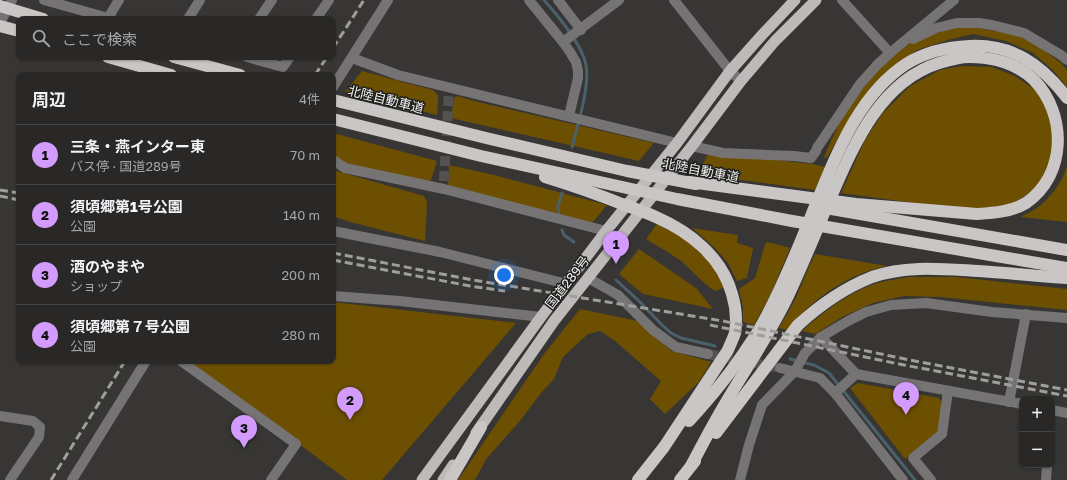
<!DOCTYPE html>
<html lang="ja">
<head>
<meta charset="utf-8">
<style>
	body { margin:0; font-family:"Golos Text","Noto Sans JP",sans-serif; background:#353433; color:#f1f3f6 }
	.controls { position:absolute; right:12px; bottom:12px; display:grid; overflow:hidden; border-radius:8px; box-shadow:0 1px 3px #0004 }
	.controls button { width:36px; height:36px; display:grid; place-items:center; padding:0; border:0; border-bottom:1px solid #454444; background:#292827; color:#f1f3f6; font:20px sans-serif }
	.you { position:absolute; left:504px; top:275px; width:14px; height:14px; margin:-10px; border:3px solid #fff; border-radius:50%; background:#1a73e8; box-shadow:0 0 0 6px #1a73e833 }
	.badge { display:grid; place-items:center; width:26px; height:26px; border-radius:50%; background:#d39cfc; color:#111; font-size:13px; font-weight:700 }
	.pin { position:absolute; translate:-50% -33px; filter:drop-shadow(0 1px 2px #0008) }
	.pin::after { content:''; position:absolute; top:21px; width:14px; height:12px; background:inherit; clip-path:polygon(0 0,100% 0,50% 100%) }
	.list { margin:0; padding:0; list-style:none }
	h2 { display:flex; justify-content:space-between; align-items:center; height:52px; margin:0; padding:0 16px; font-size:17px }
	h2 small { font-size:13px; font-weight:400; color:#a5a6a7 }
	.list li { display:grid; grid-template-columns:26px 1fr auto; gap:12px; align-items:center; box-sizing:border-box; height:60px; padding:0 16px; border-top:1px solid #454444 }
	.list b { display:block; font-size:15px; white-space:nowrap }
	.list p { margin:0; font-size:13px; white-space:nowrap; color:#a5a6a7 }
	.list em { font-size:13px; font-style:normal; color:#a5a6a7 }
	.icon { flex:none; width:22px; height:22px; fill:none; stroke:currentColor; stroke-width:2; stroke-linecap:round; stroke-linejoin:round }
	.map { position:relative; flex:none; width:1067px; height:480px; overflow:hidden }
	.search { position:absolute; background:#292827; box-shadow:0 1px 3px #0004; left:16px; top:16px; width:320px; height:44px; display:flex; align-items:center; gap:10px; box-sizing:border-box; padding:0 14px; border-radius:8px; color:#a5a6a7; font-size:15px }
	.panel { position:absolute; background:#292827; box-shadow:0 1px 3px #0004; left:16px; top:72px; width:320px; height:292px; border-radius:8px }
	.map>svg:first-child { display:block }
	.green { fill:#6c4f00 }
	.lines { fill:none; stroke-linecap:round; stroke-linejoin:round }
	.stream { stroke:#4a616c; stroke-width:3 }
	.minor-tunnel { stroke:#535250; stroke-width:10; stroke-dasharray:10 5; stroke-linecap:butt }
	.minor { stroke:#757373; stroke-width:10 }
	.tertiary { stroke:#757373; stroke-width:10 }
	.trunk { stroke:#bebaba; stroke-width:11 }
	.motorway { stroke:#cac6c6; stroke-width:12 }
	.rail { stroke:#9f9e9c; stroke-width:3; stroke-dasharray:8 4; stroke-linecap:butt }
	.labels { text-anchor:middle; stroke-width:3; stroke-linejoin:round; paint-order:stroke }
	.street-label { font-size:13px; fill:#f1f1ef; stroke:#1e1e1d }
</style>
</head>
<body>
<div class="map">
<svg width="1067" height="480" viewBox="0 0 1067 480">
	<rect width="100%" height="100%" fill="#373634"/>
	<g class="green">
		<polygon points="951,28 978,28 1023,36 1030,40 1061,63 1067,70 1067,87 1054,71 1033,53 1006,41 973,34 948,40 917,50 890,72 866,94 846,124 827,158 824,157 840,121 861,88 881,65 912,42"/>
		<polygon points="962,66 992,67 1015,76 1038,92 1056,128 1050,169 1038,186 1022,198 1007,206 967,209 929,205 841,193 865,140 882,114 910,86 940,70"/>
		<polygon points="362,71 433,90 438,95 438,103 437,115 345,92"/>
		<polygon points="458,96 474,101 654,143 639,161 451,118 454,98"/>
		<polygon points="333,133 437,161 431,180 423,182 333,160"/>
		<polygon points="709,153 813,164 825,167 815,190 697,174"/>
		<polygon points="449,165 490,174 607,205 593,222 586,224 448,187"/>
		<path d="M1067,166V222L1021,217C1027,213 1035,210 1041,205C1052,195 1063,181 1067,166Z"/>
		<polygon points="333,170 424,196 427,202 425,241 350,222 333,216"/>
		<path d="M657,224L684,238L704,255L718,274L725,287L716,291C706,287 691,269 681,261C670,253 657,246 646,239Z"/>
		<polygon points="692,228 738,235 737,243 753,248 747,278 737,281 728,263 714,247"/>
		<polygon points="766,242 776,244 790,248 771,294 754,325 743,322 743,307 739,289 755,278"/>
		<polygon points="639,249 696,288 713,309 643,294 619,274"/>
		<path d="M815,254L887,266C879,268 870,270 863,273C833,285 807,305 787,330L779,328L796,298L808,269Z"/>
		<path d="M909,277H957L1067,289V310L940,297L904,296L873,303L844,316L815,334L802,331C822,313 844,296 869,286C880,281 897,279 909,277Z"/>
		<polygon points="333,302 516,323 382,480 347,480 189,361 333,361"/>
		<polygon points="580,309 638,321 650,333 672,351 711,362 699,382 665,414 650,399 661,381 615,341 600,331 588,334 563,357 554,379 541,393 520,421 487,458 475,480 458,480 544,354"/>
		<polygon points="858,383 939,398 942,403 938,432 905,459 850,388"/>
	</g>
	<g class="lines">
		<g class="stream">
			<path d="M544,0C558,16 582,44 586,65C590,86 578,124 572,147"/>
			<polyline points="559,215 558,206 562,193"/>
			<polyline points="562,230 564,235 574,242"/>
			<polyline points="616,280 640,302 662,325 671,333 681,338 715,346"/>
			<polyline points="790,359 814,365 829,373 915,480"/>
		</g>
		<g class="minor-tunnel">
			<polyline points="444,181 449,90"/>
			<polyline points="708,354 780,368"/>
		</g>
		<g class="minor">
			<polyline points="44,0 112,19"/>
			<polyline points="529,0 563,42 570,52 576,62 578,71 578,78 569,116"/>
			<polyline points="558,0 581,30"/>
			<polyline points="674,0 730,71 741,81"/>
			<polyline points="842,0 890,53"/>
			<polyline points="108,18 119,0"/>
			<polyline points="188,19 200,0"/>
			<polyline points="259,19 272,0"/>
			<polyline points="316,19 329,0"/>
			<polyline points="913,39 936,28 957,23 979,23 992,25 1024,33 1061,55 1067,60"/>
			<polyline points="563,42 619,0"/>
			<polyline points="247,57 283,67 290,57"/>
			<polyline points="352,58 398,75 677,143"/>
			<polyline points="333,87 388,0"/>
			<polyline points="692,146 723,153 794,156 811,158 816,151 817,148 860,84 877,65 890,53 954,0"/>
			<polyline points="333,160 345,168 444,189 606,231"/>
			<polyline points="333,231 440,252 567,284"/>
			<polyline points="588,278 618,295 653,330 676,347 708,354"/>
			<polyline points="821,337 856,374 835,393"/>
			<polyline points="181,361 296,444 271,480"/>
			<polyline points="780,368 820,378 835,393 903,480"/>
			<polyline points="1009,402 1026,314"/>
			<polyline points="0,416 33,421 40,427 39,437 10,480"/>
			<polyline points="72,480 146,361"/>
			<polyline points="740,480 749,445 762,405 795,371 805,353 821,337 848,321 866,312 891,305 926,303 992,312 1067,318"/>
			<polyline points="931,480 913,458 942,434 948,391"/>
			<polyline points="1046,480 1047,465"/>
		</g>
		<g class="tertiary">
			<polyline points="0,23 12,0"/>
			<polyline points="333,296 400,301 541,317"/>
			<polyline points="856,374 1022,404"/>
			<polyline points="1052,410 1067,413"/>
		</g>
		<g class="trunk">
			<polyline points="476,433 554,321 692,146 741,81 775,41 816,0"/>
			<polyline points="422,480 541,317 606,231 677,143 730,71 762,35 795,0"/>
			<polyline points="443,480 453,465"/>
		</g>
		<g class="motorway">
			<polyline points="0,6 43,19"/>
			<polyline points="0,26 19,31"/>
			<polyline points="108,57 171,75"/>
			<polyline points="174,57 240,75"/>
			<polyline points="333,100 486,138 627,171 696,184"/>
			<polyline points="333,119 481,156 677,199 792,221 996,256 1067,268"/>
			<path d="M545,177C571,185 597,194 622,204C633,208 645,212 656,217C690,232 722,257 732,294C736,307 737,320 735,333C733,339 730,345 728,350L664,447L638,480"/>
			<path d="M689,182L856,204L977,214C993,213 1011,212 1026,203C1067,175 1067,114 1034,80C1017,64 993,57 969,57C959,57 949,60 939,63C879,82 853,147 830,199C816,232 803,264 788,296C770,334 746,368 725,404C713,424 702,445 691,466"/>
			<polyline points="820,207 1067,250"/>
			<path d="M689,421C711,397 731,373 749,345C760,330 769,312 777,295C793,262 806,228 820,194C839,147 862,93 906,64C925,52 947,47 970,46C1013,44 1042,65 1067,98"/>
			<path d="M716,433L798,325C820,305 844,288 872,277C906,265 943,269 978,271C1008,273 1037,276 1067,278"/>
			<polyline points="450,480 481,427"/>
			<polyline points="680,480 695,461"/>
		</g>
		<g class="rail">
			<polyline points="333,48 364,0"/>
			<polyline points="315,75 327,57"/>
			<polyline points="0,190 19,193"/>
			<polyline points="0,196 19,200"/>
			<polyline points="333,253 473,280 723,321 905,359 1067,390"/>
			<polyline points="333,260 470,286 505,291"/>
			<polyline points="710,325 904,365 1067,396"/>
			<polyline points="51,480 125,361"/>
		</g>
	</g>
	<g class="labels">
		<g class="street-label">
			<text transform="translate(386 99) rotate(14)" y="5">北陸自動車道</text>
			<text transform="translate(701 170) rotate(11)" y="5">北陸自動車道</text>
			<text transform="translate(567 282) rotate(-52)" y="5">国道289号</text>
		</g>
	</g>
</svg>
<div class="controls">
<button>+</button>
<button>−</button>
</div>
<div class="you"></div>
<div class="pin badge" style="left:616px;top:264px">1</div>
<div class="pin badge" style="left:350px;top:420px">2</div>
<div class="pin badge" style="left:244px;top:448px">3</div>
<div class="pin badge" style="left:906px;top:415px">4</div>
<div class="search"><svg class="icon" aria-label="search" viewBox="0 0 24 24"><circle cx="10" cy="10" r="6"/><path d="M15 15l6 6"/></svg>ここで検索</div>
<section class="panel">
<h2>周辺<small>4件</small></h2>
<ul class="list">
<li><span class="badge">1</span><div><b>三条・燕インター東</b><p>バス停 · 国道289号</p></div><em>70 m</em></li>
<li><span class="badge">2</span><div><b>須頃郷第1号公園</b><p>公園</p></div><em>140 m</em></li>
<li><span class="badge">3</span><div><b>酒のやまや</b><p>ショップ</p></div><em>200 m</em></li>
<li><span class="badge">4</span><div><b>須頃郷第７号公園</b><p>公園</p></div><em>280 m</em></li>
</ul>
</section>
</div>
</body>
</html>
